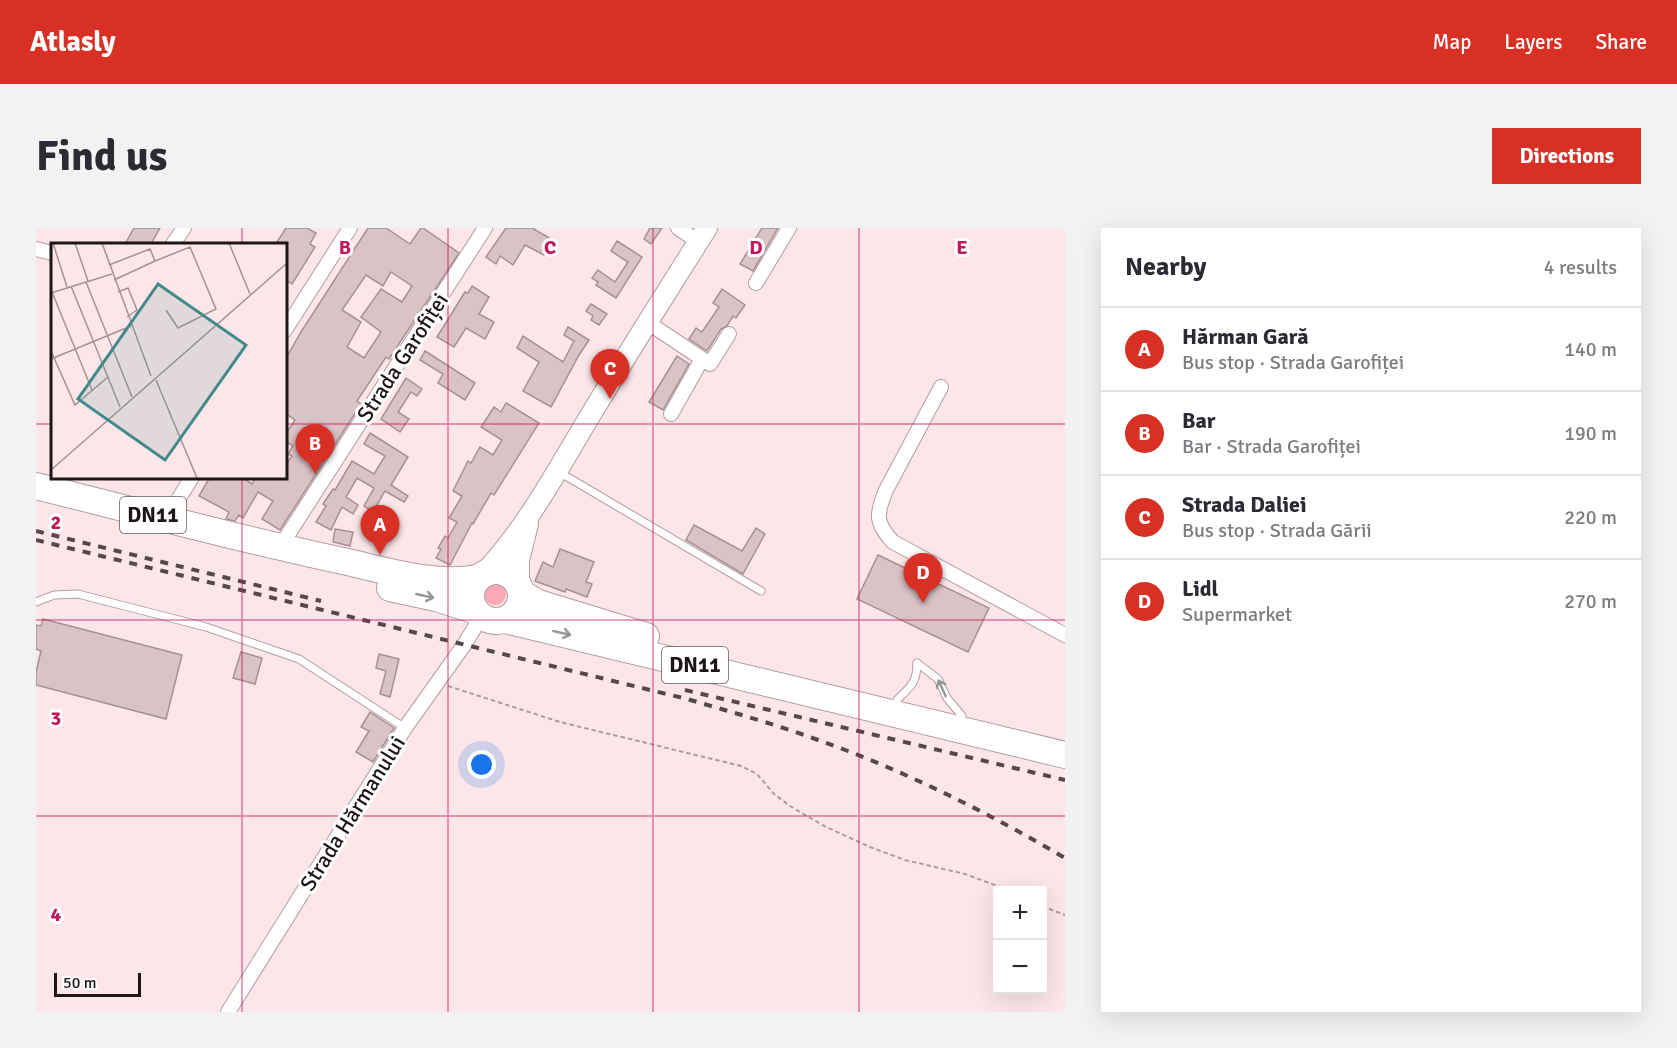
<!DOCTYPE html>
<html lang="en">
<head>
<meta charset="utf-8">
<style>
	body { margin:0; font-family:Signika,sans-serif; background:#f2f2f3; color:#2b2b33 }
	.controls { position:absolute; right:18px; bottom:18px; display:grid; overflow:hidden; border-radius:0px; box-shadow:0 6px 24px #0002 }
	.controls button { width:54px; height:54px; display:grid; place-items:center; padding:0; border:0; border-bottom:2px solid #e1e1e2; background:#fff; color:#2b2b33; font:30px sans-serif }
	.scale { position:absolute; left:18px; bottom:15px; width:87px; box-sizing:border-box; padding-left:6px; border:3px solid #1d1516; border-top:0; font-size:16px; line-height:21px; white-space:nowrap; color:#1d1516; -webkit-text-stroke:4px #fff; paint-order:stroke }
	.you { position:absolute; left:446px; top:537px; width:21px; height:21px; margin:-15px; border:4px solid #fff; border-radius:50%; background:#1a73e8; box-shadow:0 0 0 9px #1a73e833 }
	.badge { display:grid; place-items:center; width:39px; height:39px; border-radius:50%; background:#d93025; color:#fff; font-size:20px; font-weight:700 }
	.pin { position:absolute; translate:-50% -50px; filter:drop-shadow(0 2px 3px #0008) }
	.pin::after { content:''; position:absolute; top:32px; width:21px; height:18px; background:inherit; clip-path:polygon(0 0,100% 0,50% 100%) }
	.list { margin:0; padding:0; list-style:none }
	h2 { display:flex; justify-content:space-between; align-items:center; height:78px; margin:0; padding:0 24px; font-size:26px }
	h2 small { font-size:20px; font-weight:400; color:#7c7c81 }
	.list li { display:grid; grid-template-columns:39px 1fr auto; gap:18px; align-items:center; box-sizing:border-box; height:84px; padding:0 24px; border-top:2px solid #e1e1e2 }
	.list b { display:block; font-size:22px; white-space:nowrap }
	.list p { margin:0; font-size:20px; white-space:nowrap; color:#7c7c81 }
	.list em { font-size:20px; font-style:normal; color:#7c7c81 }
	.map { position:relative; flex:none; width:1029px; height:784px; overflow:hidden; border-radius:0px }
	header { display:flex; align-items:center; gap:36px; box-sizing:border-box; height:84px; padding:0 30px; background:#d93025; color:#fff }
	header strong { font-size:28px }
	nav { display:flex; gap:33px; margin-inline-start:auto; font-size:21px }
	.intro { display:flex; align-items:center; justify-content:space-between; box-sizing:border-box; height:144px; padding:0 36px }
	h1 { margin:0; font-size:42px }
	.button { padding:15px 27px; border-radius:0px; background:#d93025; color:#fff; font-size:21px; font-weight:700 }
	main { display:flex; gap:36px; padding:0 36px }
	aside { flex:1; background:#fff; border-radius:0px; box-shadow:0 6px 24px #0002 }
	.map>svg:first-child { display:block }
	.green { fill:#fca9b7 }
	.building { fill:#d9c3c6; stroke:#a69093; stroke-width:1.5; fill-rule:evenodd }
	.lines { fill:none; stroke-linecap:round; stroke-linejoin:round }
	.lane-casing { stroke:#b29c9f; stroke-width:9 }
	.street-casing { stroke:#b29c9f; stroke-width:16 }
	.secondary-casing { stroke:#b29c9f; stroke-width:22 }
	.highway-casing { stroke:#b29c9f; stroke-width:28 }
	.path { stroke:#ad9b9e; stroke-width:2; stroke-dasharray:4.5 3; stroke-linecap:butt }
	.lane { stroke:#fff; stroke-width:7 }
	.street { stroke:#fff; stroke-width:14 }
	.secondary { stroke:#fff; stroke-width:20 }
	.highway { stroke:#fff; stroke-width:26 }
	.rail { stroke:#54484a; stroke-width:4; stroke-dasharray:8 8; stroke-linecap:butt }
	.oneway { stroke:#999696 }
	.grid { fill:none; stroke:#c2185b; stroke-width:1.5; stroke-opacity:0.55 }
	.labels { text-anchor:middle; stroke-width:6; stroke-linejoin:round; paint-order:stroke }
	.shield { fill:#fff; stroke:#615b5c; stroke-width:1.5 }
	.shield-label { font-size:21px; font-weight:bold; fill:#1d1516 }
	.street-label { font-size:22px; fill:#1d1516; stroke:#fff }
	.inset-road { fill:none; stroke:#a39295; stroke-width:1.5 }
	.view { fill:#428a8a; fill-opacity:0.15; stroke:#428a8a; stroke-width:3 }
	.inset-edge { fill:none; stroke:#1d1516; stroke-width:3 }
	.grid-label { font-size:20px; text-anchor:middle; font-weight:bold; fill:#c2185b; stroke:#fff; stroke-width:6; stroke-linejoin:round; paint-order:stroke }
</style>
</head>
<body>
<header>
<strong>Atlasly</strong>
<nav><a>Map</a><a>Layers</a><a>Share</a></nav>
</header>
<div class="intro"><h1>Find us</h1><a class="button">Directions</a></div>
<main>
<div class="map">
<svg width="1029" height="784" viewBox="0 0 1029 784">
	<rect width="100%" height="100%" fill="#fde6e9"/>
	<circle class="green" cx="459" cy="366" r="11"/>
	<g class="building">
		<polygon points="98,0 124,0 115,16 89,16"/>
		<polygon points="250,0 271,0 280,5 274,16 279,19 256,56 249,51 249,16 241,14"/>
		<path d="M332,0H350L374,16L385,0H387L423,25L353,131L350,129L321,173L325,176L244,302L226,291L237,273L222,264L207,290L203,287L199,293L190,291L193,284L163,268L174,249H205L216,256L220,249H249V238L256,228L252,226L257,218L249,213V207L259,192L249,185V132L265,104ZM355,44L376,58L366,74L345,61L325,89L345,104L328,130L311,119L325,94L306,82L330,47L347,58Z"/>
		<polygon points="470,0 496,0 517,12 508,27 489,17 477,37 464,28 460,36 450,29"/>
		<polygon points="614,0 626,0 615,16 608,11"/>
		<polygon points="726,0 742,0 717,43 704,36"/>
		<polygon points="581,13 606,29 580,70 560,57 562,54 556,50 562,42 579,54 592,34 575,23"/>
		<polygon points="436,58 453,69 443,86 458,94 449,111 430,100 418,119 401,109 429,64 432,65"/>
		<polygon points="686,61 709,77 700,90 697,88 691,98 685,101 671,123 653,111 660,100 666,104 683,79 677,75"/>
		<polygon points="555,76 571,86 563,97 555,92 557,88 550,83"/>
		<polygon points="532,99 553,112 543,127 515,179 487,163 503,134 481,120 487,108 527,134 538,113 528,107"/>
		<polygon points="389,123 439,155 429,172 402,155 407,146 384,132"/>
		<polygon points="641,128 653,136 627,182 613,174"/>
		<polygon points="370,150 386,161 381,168 375,164 362,184 373,191 364,204 345,191"/>
		<polygon points="470,175 503,195 458,267 455,265 437,296 436,295 414,337 400,330 405,321 402,320 409,308 412,310 421,294 413,290 426,268 417,263 432,233 435,235 444,219 457,227 466,212 445,199 458,179 465,184"/>
		<polygon points="334,205 372,229 355,257 372,268 368,274 349,263 337,284 328,278 338,260 321,250 310,269 322,277 317,286 306,279 295,302 280,294 290,278 287,276 297,261 299,262 316,233 338,246 349,228 328,216"/>
		<polygon points="658,297 706,323 720,300 729,306 707,346 650,312"/>
		<polygon points="299,301 317,304 314,318 297,314"/>
		<polygon points="524,321 558,334 550,354 556,356 551,369 530,361 529,364 499,353 507,334 517,339"/>
		<polygon points="842,327 953,380 932,424 821,371"/>
		<polygon points="7,391 146,427 130,491 0,457 0,444 5,423 0,421 0,397 5,398"/>
		<polygon points="205,424 226,430 219,456 197,450"/>
		<polygon points="343,426 363,431 354,469 344,466 350,443 340,440"/>
		<polygon points="334,484 358,500 337,534 320,524 333,503 325,499"/>
	</g>
	<g class="lines">
		<defs>
			<g id="lane">
				<polyline points="523,244 725,363"/>
				<polyline points="0,374 18,367 42,366 170,399 263,431 369,500"/>
				<polyline points="881,435 902,451 911,470 926,488"/>
				<path d="M861,472C874,459 881,455 881,435"/>
			</g>
			<g id="street">
				<polyline points="642,0 663,14"/>
				<polyline points="137,16 148,0"/>
				<polyline points="0,21 16,25"/>
				<polyline points="720,55 753,0"/>
				<polyline points="611,94 674,136 693,106"/>
				<polyline points="249,102 314,0"/>
				<path d="M905,159L850,262C840,286 839,295 857,314L1029,407"/>
				<polyline points="635,186 666,131"/>
				<polyline points="131,290 156,249"/>
				<polyline points="244,319 449,0"/>
				<polyline points="192,784 369,500 428,417 445,389"/>
			</g>
			<g id="secondary">
				<path d="M448,345C494,296 525,235 560,178C596,118 634,59 671,0"/>
				<polyline points="483,357 483,332 492,296"/>
			</g>
			<g id="highway">
				<path d="M0,258C105,284 210,313 316,335C355,344 403,358 442,350"/>
				<circle cx="460" cy="368" r="25"/>
				<polyline points="354,360 400,370 438,382"/>
				<polyline points="485,365 502,375 610,408"/>
				<polyline points="469,392 1029,527"/>
			</g>
		</defs>
		<use href="#lane" class="lane-casing"/>
		<use href="#street" class="street-casing"/>
		<use href="#secondary" class="secondary-casing"/>
		<use href="#highway" class="highway-casing"/>
		<g class="path">
			<polyline points="412,458 524,494 705,538 721,546 738,566 754,578 788,598 834,619 869,632 929,646 972,662"/>
			<polyline points="1006,678 1029,687"/>
		</g>
		<use href="#lane" class="lane"/>
		<use href="#street" class="street"/>
		<use href="#secondary" class="secondary"/>
		<use href="#highway" class="highway"/>
		<g class="rail">
			<polyline points="0,303 285,373"/>
			<path d="M0,312L651,471C695,484 739,496 782,512C865,541 953,585 1029,630"/>
			<polyline points="649,462 1029,552"/>
		</g>
	</g>
	<defs><path id="oneway-shaft" d="M-6 0H5M1.5-3L5.5 0L1.5 3" fill="none" stroke-width="1.6" stroke-linecap="round" stroke-linejoin="round" transform="scale(1.5)"/></defs>
	<g class="oneway">
		<use href="#oneway-shaft" transform="translate(389 368) rotate(13)"/>
		<use href="#oneway-shaft" transform="translate(526 405) rotate(13)"/>
		<use href="#oneway-shaft" transform="translate(906 460) rotate(-114)"/>
	</g>
	<path class="grid" d="M206,0V16M412,0V784M617,0V784M823,0V784M0,196H16M249,196H1029M206,249V784M0,392H1029M0,588H1029"/>
	<g class="labels">
		<g class="shield">
			<rect x="84" y="269" width="66" height="36" rx="4.5"/>
			<rect x="626" y="419" width="66" height="36" rx="4.5"/>
		</g>
		<g class="shield-label">
			<text x="117" y="294">DN11</text>
			<text x="659" y="444">DN11</text>
		</g>
		<g class="street-label">
			<text transform="translate(366 129) rotate(-57)" y="8">Strada Garofiței</text>
			<text transform="translate(316 585) rotate(-58)" y="8">Strada Hărmanului</text>
		</g>
	</g>
	<g transform="translate(15 15)">
		<rect width="236" height="236" fill="#fde6e9"/>
		<path class="inset-road" d="M2,0L16,44M24,0L37,38M51,0L100,133M178,0L199,51M58,22L99,6L104,18L139,4L165,66L127,85L115,67M63,37L104,18M35,39L81,154M20,43L69,164M1,49L41,147M67,49L77,45L86,67L76,74M0,50L61,31M0,108L24,162L57,134M0,116L80,83M105,137L146,235M0,227L236,20"/>
		<path class="view" d="M107,41L195,102L114,217L27,156Z"/>
		<rect width="236" height="236" class="inset-edge"/>
	</g>
	<g class="grid-label">
		<text x="309" y="26">B</text>
		<text x="514" y="26">C</text>
		<text x="720" y="26">D</text>
		<text x="926" y="26">E</text>
		<text x="20" y="301">2</text>
		<text x="20" y="497">3</text>
		<text x="20" y="693">4</text>
	</g>
</svg>
<div class="controls">
<button>+</button>
<button>−</button>
</div>
<div class="scale">50 m</div>
<div class="you"></div>
<div class="pin badge" style="left:344px;top:327px">A</div>
<div class="pin badge" style="left:279px;top:246px">B</div>
<div class="pin badge" style="left:574px;top:171px">C</div>
<div class="pin badge" style="left:887px;top:375px">D</div>
</div>
<aside>
<h2>Nearby<small>4 results</small></h2>
<ul class="list">
<li><span class="badge">A</span><div><b>Hărman Gară</b><p>Bus stop · Strada Garofiței</p></div><em>140 m</em></li>
<li><span class="badge">B</span><div><b>Bar</b><p>Bar · Strada Garofiței</p></div><em>190 m</em></li>
<li><span class="badge">C</span><div><b>Strada Daliei</b><p>Bus stop · Strada Gării</p></div><em>220 m</em></li>
<li><span class="badge">D</span><div><b>Lidl</b><p>Supermarket</p></div><em>270 m</em></li>
</ul>
</aside>
</main>
</body>
</html>
